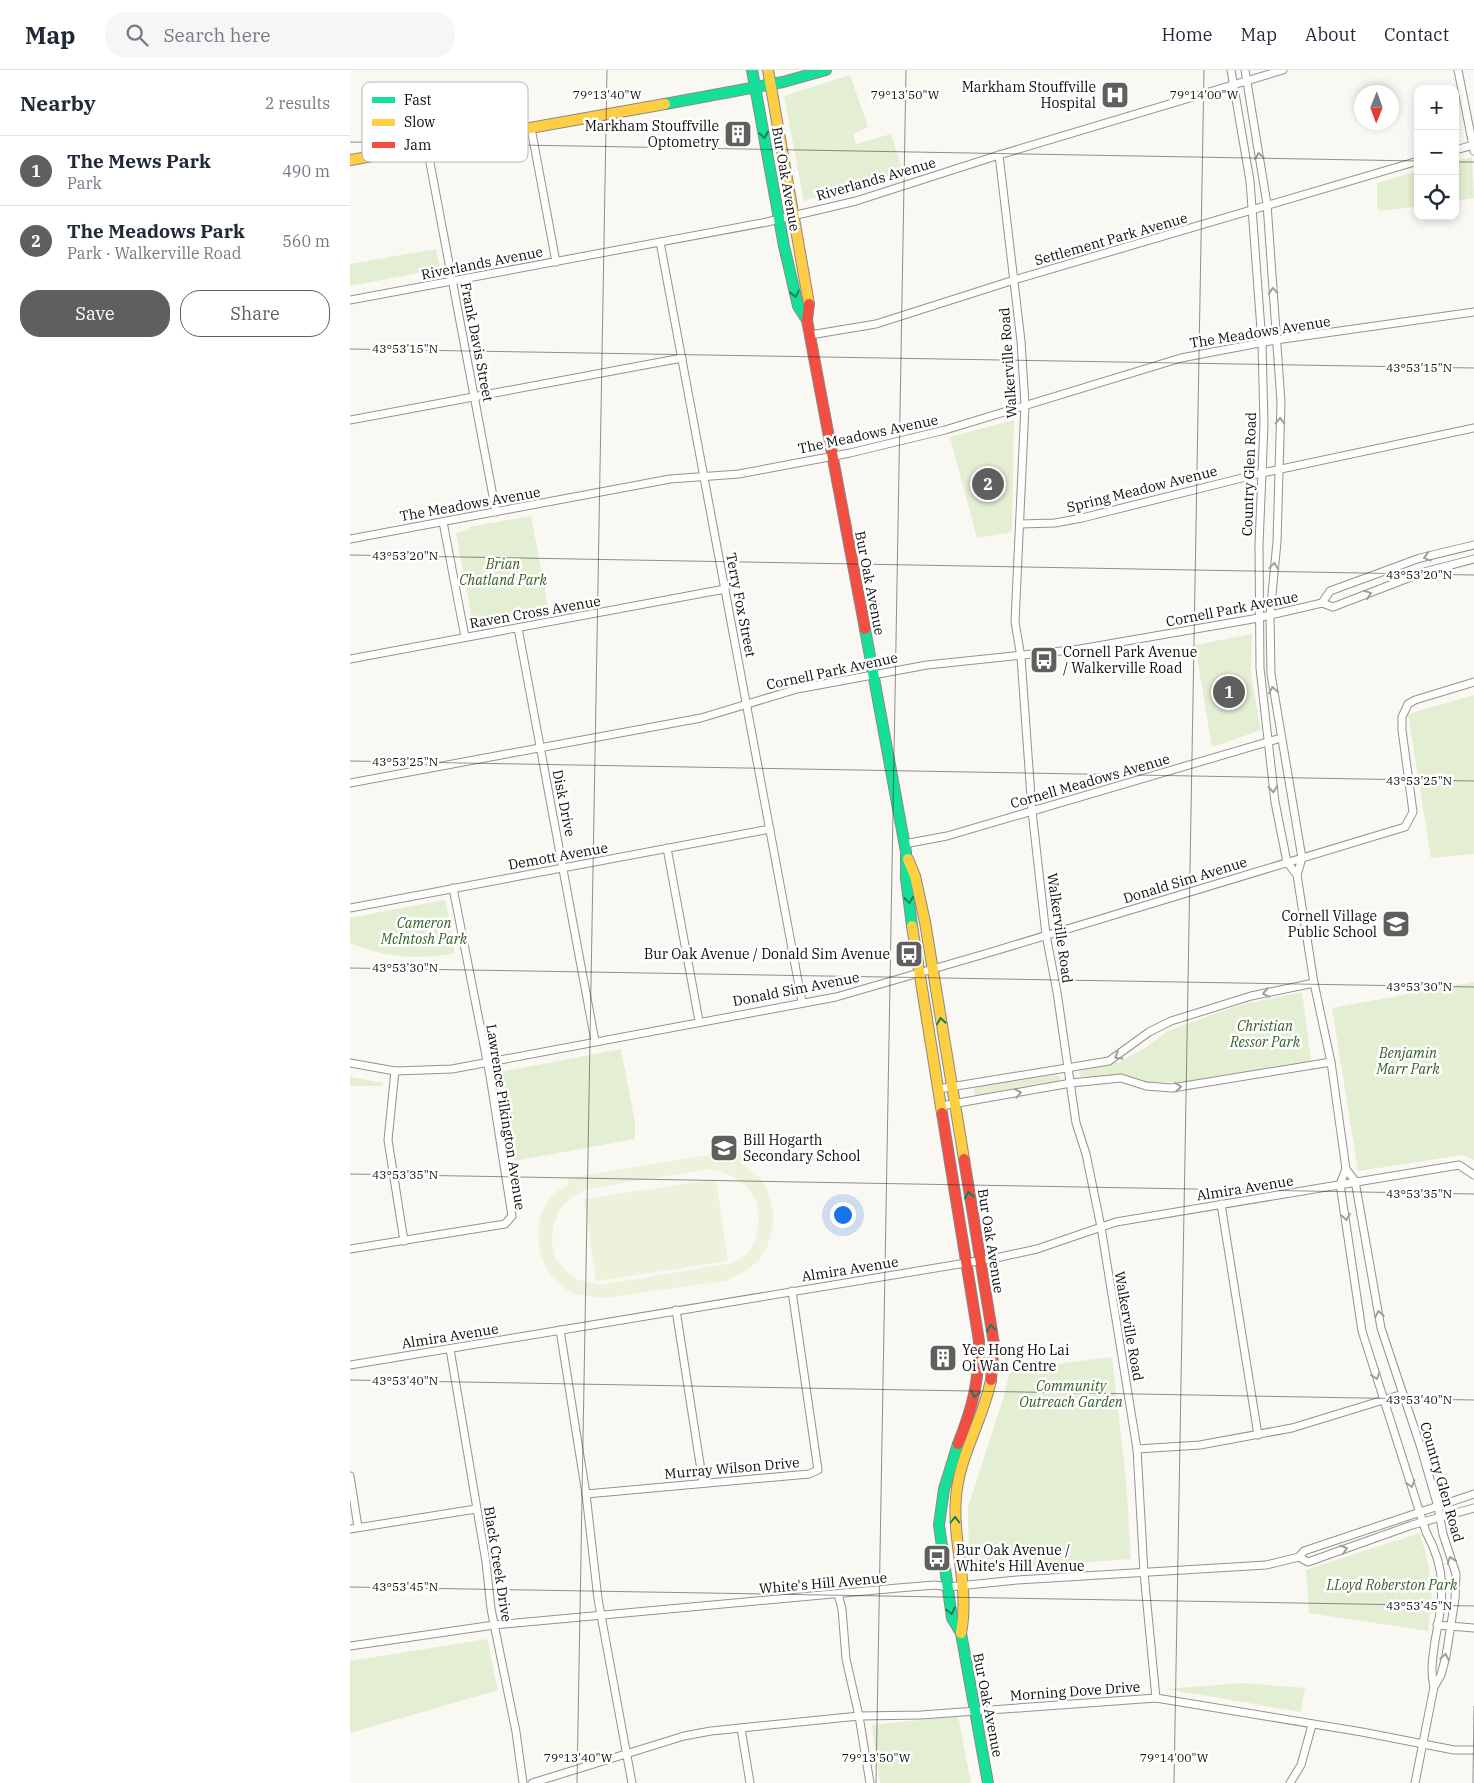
<!DOCTYPE html>
<html lang="en">
<head>
<meta charset="utf-8">
<style>
	body { margin:0; font-family:"IBM Plex Serif",serif; background:#f6f6f7; color:#1f2937 }
	.controls { position:absolute; right:15px; top:15px; display:grid; overflow:hidden; border-radius:10px; box-shadow:0 2px 8px #0003 }
	.controls button { width:45px; height:45px; display:grid; place-items:center; padding:0; border:0; border-bottom:1px solid #e0e1e3; background:#fff; color:#1f2937; font:25px sans-serif }
	.compass { position:absolute; left:1004px; top:15px; width:45px; height:45px; border-radius:50%; background:#fff; box-shadow:0 2px 8px #0003; rotate:181deg }
	.you { position:absolute; left:492px; top:1144px; width:18px; height:18px; margin:-12px; border:4px solid #fff; border-radius:50%; background:#1a73e8; box-shadow:0 0 0 8px #1a73e833 }
	.badge { display:grid; place-items:center; width:32px; height:32px; border-radius:50%; background:#605f5d; color:#fff; font-size:16px; font-weight:700 }
	.pin { position:absolute; translate:-50% -50%; border:2px solid #fff; box-shadow:0 1px 5px #0006 }
	.list { margin:0; padding:0; list-style:none }
	h2 { display:flex; justify-content:space-between; align-items:center; height:65px; margin:0; padding:0 20px; font-size:21px }
	h2 small { font-size:16px; font-weight:400; color:#747a83 }
	.list li { display:grid; grid-template-columns:32px 1fr auto; gap:15px; align-items:center; box-sizing:border-box; height:70px; padding:0 20px; border-top:1px solid #e0e1e3 }
	.list b { display:block; font-size:19px; white-space:nowrap }
	.list p { margin:0; font-size:16px; white-space:nowrap; color:#747a83 }
	.list em { font-size:16px; font-style:normal; color:#747a83 }
	.actions { display:flex; gap:10px; padding:15px 20px }
	.actions a { flex:1; padding:11px 0; border:1px solid #605f5d; border-radius:20px; text-align:center; font-size:18px; color:#605f5d }
	.actions .main { background:#605f5d; color:#fff }
	.icon { flex:none; width:28px; height:28px; fill:none; stroke:currentColor; stroke-width:2; stroke-linecap:round; stroke-linejoin:round }
	.map { position:relative; flex:none; width:1124px; height:1713px; overflow:hidden }
	header { display:flex; align-items:center; gap:30px; box-sizing:border-box; height:70px; padding:0 25px; background:#fff; border-bottom:1px solid #e0e1e3 }
	header strong { font-size:24px }
	nav { display:flex; gap:28px; margin-inline-start:auto; font-size:18px }
	.search { width:350px; height:45px; background:#f6f6f7; display:flex; align-items:center; gap:12px; box-sizing:border-box; padding:0 18px; border-radius:20px; color:#747a83; font-size:19px }
	main { display:flex }
	aside { flex:1; background:#fff }
	.map>svg:first-child { display:block }
	.green { fill:#e4eed3 }
	.pitch { fill:#edf2dd; fill-rule:evenodd }
	.lines { fill:none; stroke-linecap:round; stroke-linejoin:round }
	.street-casing { stroke:#949390; stroke-width:9 }
	.fast-casing { stroke:#8a8987; stroke-width:12 }
	.slow-casing { stroke:#8a8987; stroke-width:12 }
	.jam-casing { stroke:#8a8987; stroke-width:12 }
	.street { stroke:#fefefd; stroke-width:7 }
	.fast { stroke:#16e098; stroke-width:10 }
	.slow { stroke:#ffcf43; stroke-width:10 }
	.jam { stroke:#f24e42; stroke-width:10 }
	.oneway { stroke:#128159 }
	.oneway2 { stroke:#9e9e9d }
	.ticks { fill:none; stroke:#0d0d0d; stroke-width:1; stroke-opacity:0.45 }
	.labels { text-anchor:middle; stroke-width:5; stroke-linejoin:round; paint-order:stroke }
	.poi-label { font-size:14px; fill:#0d0d0d; stroke:#fff; text-anchor:end }
	.street-label { font-size:14px; fill:#0d0d0d; stroke:#fff }
	.park-label { font-size:14px; font-style:italic; fill:#325f22; stroke:#fff }
	.key { fill:#fff; stroke:#b6b6b6; stroke-width:1 }
	.key-label { font-size:14px; fill:#0d0d0d }
	.ticks-label { font-size:12px; text-anchor:middle; fill:#0d0d0d; stroke:#fff; stroke-width:5; stroke-linejoin:round; paint-order:stroke }
</style>
</head>
<body>
<header>
<strong>Map</strong>
<div class="search"><svg class="icon" aria-label="search" viewBox="0 0 24 24"><circle cx="10" cy="10" r="6"/><path d="M15 15l6 6"/></svg>Search here</div>
<nav><a>Home</a><a>Map</a><a>About</a><a>Contact</a></nav>
</header>
<main>
<aside>
<h2>Nearby<small>2 results</small></h2>
<ul class="list">
<li><span class="badge">1</span><div><b>The Mews Park</b><p>Park</p></div><em>490 m</em></li>
<li><span class="badge">2</span><div><b>The Meadows Park</b><p>Park · Walkerville Road</p></div><em>560 m</em></li>
</ul>
<div class="actions"><a class="main">Save</a><a>Share</a></div>
</aside>
<div class="map">
<svg width="1124" height="1713" viewBox="0 0 1124 1713">
	<rect width="100%" height="100%" fill="#faf8f2"/>
	<g class="green">
		<polygon points="500,5 518,57 503,64 506,74 541,64 553,102 454,131 434,26"/>
		<polygon points="1122,87 1124,128 1105,131 1105,91"/>
		<polygon points="1068,101 1068,136 1031,141 1027,138 1027,113"/>
		<polygon points="86,179 90,199 0,216 0,194"/>
		<polygon points="664,350 662,462 627,468 600,367"/>
		<polygon points="181,446 199,542 138,553 137,550 123,554 106,463 120,460 119,457"/>
		<polygon points="902,564 901,606 911,660 862,677 845,575"/>
		<polygon points="1124,625 1124,784 1081,788 1058,644"/>
		<path d="M93,830L96,832L105,883C68,890 35,888 0,873V848Z"/>
		<polygon points="1124,912 1124,1090 1113,1085 1008,1101 982,938"/>
		<polygon points="952,922 961,991 839,1012 788,1012 769,1006 730,1007 729,1000 769,992 795,978 818,961 856,947 890,935"/>
		<polygon points="271,979 285,1053 285,1069 164,1091 150,1002"/>
		<polygon points="706,1004 711,1008 707,1013 625,1026 624,1017"/>
		<polygon points="0,1007 33,1013 33,1016 0,1016"/>
		<polygon points="762,1287 776,1409 781,1489 619,1501 618,1437 654,1326 660,1300"/>
		<path d="M1070,1463C1081,1504 1085,1518 1078,1561L959,1543L956,1500Z"/>
		<polygon points="137,1569 148,1620 0,1663 0,1591"/>
		<polygon points="893,1613 955,1618 951,1642 815,1619"/>
		<polygon points="608,1646 621,1713 530,1713 522,1655"/>
	</g>
	<g class="pitch">
		<path d="M390,1080L392,1094L409,1107L418,1121L423,1141V1156L417,1177L408,1191L394,1202L375,1211L254,1228C243,1227 232,1226 221,1222C187,1207 177,1151 203,1125C207,1121 214,1117 219,1114L217,1108ZM359,1099C390,1104 413,1123 408,1156C407,1165 405,1174 399,1182C395,1186 388,1190 383,1193L250,1215L228,1210L216,1201L205,1188L202,1173L203,1157L209,1140L222,1127L237,1119Z"/>
		<polygon points="366,1109 378,1191 246,1211 234,1129"/>
	</g>
	<g class="lines">
		<defs>
			<g id="street">
				<polyline points="881,0 900,111 912,273 914,354 909,475 910,598 925,732 937,792 947,805"/>
				<path d="M895,0L917,134L931,332L927,472L920,545L921,604L952,788L947,805L964,913L981,992L996,1099L990,1114L1012,1261L1076,1462C1098,1502 1093,1528 1085,1571C1083,1586 1080,1601 1084,1617"/>
				<polyline points="1108,0 1124,81"/>
				<polyline points="181,58 206,192"/>
				<polyline points="77,77 146,442"/>
				<polyline points="1105,80 1124,75"/>
				<polyline points="649,85 671,271 675,335 665,552 671,587 682,741 696,865 707,922 726,1053 736,1084 751,1157 787,1379 794,1503 806,1628"/>
				<polyline points="310,172 452,932"/>
				<polyline points="0,230 417,152 506,131 649,85 933,0"/>
				<polyline points="460,265 526,254 664,210 1068,91"/>
				<polyline points="0,350 332,288"/>
				<polyline points="93,452 115,567"/>
				<polyline points="670,454 705,453 732,448 912,403 1124,358"/>
				<polyline points="0,469 320,409 389,404 500,383 595,360 831,288 926,270 1124,242"/>
				<polyline points="972,533 980,521 1070,488 1124,475"/>
				<polyline points="168,558 245,971"/>
				<polyline points="0,589 375,519"/>
				<polyline points="0,713 351,648 447,619 577,595 730,579 903,549 972,533 983,537 1074,502 1124,489"/>
				<polyline points="554,774 597,766 931,668"/>
				<polyline points="317,778 349,951"/>
				<polyline points="0,838 420,759"/>
				<polyline points="0,993 45,1001 102,999 486,927 638,883 1055,757 1063,742 1052,660 1052,647 1058,634 1065,630 1124,612"/>
				<polyline points="45,1001 38,1070 54,1171"/>
				<polyline points="588,1019 759,991 799,962 821,951 901,926 964,913"/>
				<polyline points="591,1036 721,1013 771,1008 796,1016 822,1018 981,992"/>
				<polyline points="996,1099 1005,1111 1031,1258 1071,1378 1088,1437 1093,1464 1106,1504 1105,1529 1096,1586 1091,1605 1084,1617 1065,1713"/>
				<polyline points="871,1134 908,1365"/>
				<polyline points="0,1179 155,1154 162,1146 140,1006 103,818"/>
				<polyline points="326,1240 353,1413"/>
				<polyline points="210,1260 236,1424"/>
				<polyline points="100,1279 136,1492 141,1539 166,1662 173,1713"/>
				<polyline points="0,1295 646,1188 687,1179 766,1152 1109,1095 1124,1105"/>
				<polyline points="787,1379 850,1375 942,1358 1053,1324"/>
				<polyline points="0,1406 8,1457"/>
				<polyline points="0,1459 126,1439"/>
				<polyline points="949,1487 958,1492 1062,1455 1124,1438"/>
				<polyline points="488,1524 492,1539 496,1589 509,1646 520,1713"/>
				<polyline points="1087,1555 1124,1558"/>
				<polyline points="0,1576 144,1555 548,1518 585,1515 598,1517 667,1510 916,1495 949,1487 954,1481 1124,1424"/>
				<polyline points="391,1658 400,1713"/>
				<polyline points="182,1713 334,1666 361,1661 509,1646 571,1645 806,1628 1012,1662 1104,1680 1124,1680"/>
				<polyline points="282,1713 248,1529 236,1424 459,1404 468,1400 442,1221"/>
				<polyline points="940,1713 951,1695 962,1655"/>
			</g>
			<g id="fast">
				<polyline points="402,0 434,176 448,236 457,250"/>
				<polyline points="315,34 433,12 476,0"/>
				<polyline points="515,559 556,782 556,808 562,856"/>
				<polyline points="608,1374 594,1419 589,1455 602,1548 611,1563 638,1713"/>
			</g>
			<g id="slow">
				<polyline points="418,0 459,234"/>
				<polyline points="0,90 315,34"/>
				<polyline points="558,789 565,806 575,852 614,1089"/>
				<polyline points="562,856 592,1043"/>
				<path d="M611,1563C620,1517 602,1473 606,1427C609,1386 633,1350 641,1310"/>
			</g>
			<g id="jam">
				<polyline points="459,234 457,250 515,559"/>
				<path d="M592,1043L629,1271C629,1312 623,1336 608,1374"/>
				<polyline points="614,1089 644,1274 641,1310"/>
			</g>
		</defs>
		<use href="#street" class="street-casing"/>
		<use href="#fast" class="fast-casing"/>
		<use href="#slow" class="slow-casing"/>
		<use href="#jam" class="jam-casing"/>
		<use href="#street" class="street"/>
		<use href="#fast" class="fast"/>
		<use href="#slow" class="slow"/>
		<use href="#jam" class="jam"/>
	</g>
	<defs><path id="oneway-chevron" d="M-2-3.5L2.5 0L-2 3.5" fill="none" stroke-width="1.6" stroke-linecap="round" stroke-linejoin="round" transform="scale(1.25)"/></defs>
	<g class="oneway">
		<use href="#oneway-chevron" transform="translate(414 65) rotate(80)"/>
		<use href="#oneway-chevron" transform="translate(445 224) rotate(77)"/>
		<use href="#oneway-chevron" transform="translate(559 830) rotate(83)"/>
		<use href="#oneway-chevron" transform="translate(591 951) rotate(-99)"/>
		<use href="#oneway-chevron" transform="translate(619 1125) rotate(-99)"/>
		<use href="#oneway-chevron" transform="translate(641 1258) rotate(-98)"/>
		<use href="#oneway-chevron" transform="translate(625 1324) rotate(101)"/>
		<use href="#oneway-chevron" transform="translate(605 1450) rotate(-90)"/>
		<use href="#oneway-chevron" transform="translate(601 1541) rotate(78)"/>
	</g>
	<g class="oneway2">
		<use href="#oneway-chevron" transform="translate(909 86) rotate(-99)"/>
		<use href="#oneway-chevron" transform="translate(923 221) rotate(-94)"/>
		<use href="#oneway-chevron" transform="translate(930 351) rotate(-89)"/>
		<use href="#oneway-chevron" transform="translate(1077 487) rotate(165)"/>
		<use href="#oneway-chevron" transform="translate(924 496) rotate(-85)"/>
		<use href="#oneway-chevron" transform="translate(1018 524) rotate(-21)"/>
		<use href="#oneway-chevron" transform="translate(923 620) rotate(-99)"/>
		<use href="#oneway-chevron" transform="translate(923 719) rotate(85)"/>
		<use href="#oneway-chevron" transform="translate(916 923) rotate(169)"/>
		<use href="#oneway-chevron" transform="translate(768 986) rotate(148)"/>
		<use href="#oneway-chevron" transform="translate(828 1017) rotate(-6)"/>
		<use href="#oneway-chevron" transform="translate(668 1023) rotate(-11)"/>
		<use href="#oneway-chevron" transform="translate(996 1147) rotate(81)"/>
		<use href="#oneway-chevron" transform="translate(1029 1244) rotate(-100)"/>
		<use href="#oneway-chevron" transform="translate(1026 1306) rotate(73)"/>
		<use href="#oneway-chevron" transform="translate(1061 1414) rotate(72)"/>
		<use href="#oneway-chevron" transform="translate(994 1479) rotate(-19)"/>
		<use href="#oneway-chevron" transform="translate(1101 1490) rotate(-109)"/>
		<use href="#oneway-chevron" transform="translate(1095 1587) rotate(-80)"/>
	</g>
	<path class="ticks" d="M0,72L1068,91M1105,92H1124M0,279L1124,298M0,485L1124,505M0,691L1124,711M0,898L1124,917M0,1104L1124,1124M0,1310L1124,1330M0,1517L1124,1536M227,1713L257,0M526,1713L556,0M824,1713L854,0M1123,1713L1124,1636"/>
	<defs>
		<symbol id="hospital-square" viewBox="-11 -11 22 22"><rect x="-9" y="-9" width="18" height="18" rx="4" fill="#605f5d" stroke="#fff"/><path d="M-5-5h3v3.5h4V-5h3V5h-3V1.5h-4V5h-3Z" fill="#fff"/></symbol>
		<symbol id="building-square" viewBox="-11 -11 22 22"><rect x="-9" y="-9" width="18" height="18" rx="4" fill="#605f5d" stroke="#fff"/><path d="M-4-6H4V6H1V3H-1V6H-4ZM-2.5-4.3h1.7v1.8h-1.7ZM.8-4.3h1.7v1.8H.8ZM-2.5-1h1.7V.8h-1.7ZM.8-1h1.7V.8H.8Z" fill="#fff"/></symbol>
		<symbol id="bus-square" viewBox="-11 -11 22 22"><rect x="-9" y="-9" width="18" height="18" rx="4" fill="#605f5d" stroke="#fff"/><path d="M-5-6H5V4H4V6H2V4H-2V6H-4V4H-5ZM-3.5-4V0h7V-4ZM-3.5 1.2v1.5H-2V1.2ZM2 1.2v1.5H3.5V1.2Z" fill="#fff"/></symbol>
		<symbol id="school-square" viewBox="-11 -11 22 22"><rect x="-9" y="-9" width="18" height="18" rx="4" fill="#605f5d" stroke="#fff"/><path d="M0-5L7-2L0 1L-7-2ZM-4 1L0 2.5L4 1V4Q0 6-4 4Z" fill="#fff"/></symbol>
	</defs>
	<g fill-rule="evenodd">
		<use href="#hospital-square" x="749" y="9" width="32" height="32"/>
		<use href="#building-square" x="372" y="48" width="32" height="32"/>
		<use href="#bus-square" x="678" y="574" width="32" height="32"/>
		<use href="#school-square" x="1030" y="838" width="32" height="32"/>
		<use href="#bus-square" x="543" y="868" width="32" height="32"/>
		<use href="#school-square" x="358" y="1062" width="32" height="32"/>
		<use href="#building-square" x="577" y="1272" width="32" height="32"/>
		<use href="#bus-square" x="571" y="1472" width="32" height="32"/>
	</g>
	<g class="labels">
		<g class="poi-label">
			<text x="746" y="22">Markham Stouffville<tspan x="746" dy="16">Hospital</tspan></text>
			<text x="369" y="61">Markham Stouffville<tspan x="369" dy="16">Optometry</tspan></text>
			<text x="713" y="587" text-anchor="start">Cornell Park Avenue<tspan x="713" dy="16">/ Walkerville Road</tspan></text>
			<text x="1027" y="851">Cornell Village<tspan x="1027" dy="16">Public School</tspan></text>
			<text x="540" y="889">Bur Oak Avenue / Donald Sim Avenue</text>
			<text x="393" y="1075" text-anchor="start">Bill Hogarth<tspan x="393" dy="16">Secondary School</tspan></text>
			<text x="612" y="1285" text-anchor="start">Yee Hong Ho Lai<tspan x="612" dy="16">Oi Wan Centre</tspan></text>
			<text x="606" y="1485" text-anchor="start">Bur Oak Avenue /<tspan x="606" dy="16">White's Hill Avenue</tspan></text>
		</g>
		<g class="street-label">
			<text transform="translate(436 109) rotate(80)" y="5">Bur Oak Avenue</text>
			<text transform="translate(526 109) rotate(-16)" y="5">Riverlands Avenue</text>
			<text transform="translate(761 169) rotate(-16)" y="5">Settlement Park Avenue</text>
			<text transform="translate(132 193) rotate(-11)" y="5">Riverlands Avenue</text>
			<text transform="translate(910 262) rotate(-9)" y="5">The Meadows Avenue</text>
			<text transform="translate(127 272) rotate(79)" y="5">Frank Davis Street</text>
			<text transform="translate(658 293) rotate(-94)" y="5">Walkerville Road</text>
			<text transform="translate(518 364) rotate(-12)" y="5">The Meadows Avenue</text>
			<text transform="translate(899 404) rotate(-88)" y="5">Country Glen Road</text>
			<text transform="translate(792 419) rotate(-14)" y="5">Spring Meadow Avenue</text>
			<text transform="translate(120 434) rotate(-10)" y="5">The Meadows Avenue</text>
			<text transform="translate(520 513) rotate(79)" y="5">Bur Oak Avenue</text>
			<text transform="translate(391 535) rotate(79)" y="5">Terry Fox Street</text>
			<text transform="translate(882 539) rotate(-11)" y="5">Cornell Park Avenue</text>
			<text transform="translate(185 542) rotate(-10)" y="5">Raven Cross Avenue</text>
			<text transform="translate(482 601) rotate(-12)" y="5">Cornell Park Avenue</text>
			<text transform="translate(740 711) rotate(-16)" y="5">Cornell Meadows Avenue</text>
			<text transform="translate(214 733) rotate(79)" y="5">Disk Drive</text>
			<text transform="translate(208 786) rotate(-10)" y="5">Demott Avenue</text>
			<text transform="translate(835 810) rotate(-17)" y="5">Donald Sim Avenue</text>
			<text transform="translate(710 858) rotate(82)" y="5">Walkerville Road</text>
			<text transform="translate(446 919) rotate(-11)" y="5">Donald Sim Avenue</text>
			<text transform="translate(156 1047) rotate(81)" y="5">Lawrence Pilkington Avenue</text>
			<text transform="translate(895 1118) rotate(-9)" y="5">Almira Avenue</text>
			<text transform="translate(641 1171) rotate(81)" y="5">Bur Oak Avenue</text>
			<text transform="translate(500 1199) rotate(-9)" y="5">Almira Avenue</text>
			<text transform="translate(779 1256) rotate(80)" y="5">Walkerville Road</text>
			<text transform="translate(100 1266) rotate(-9)" y="5">Almira Avenue</text>
			<text transform="translate(382 1398) rotate(-5)" y="5">Murray Wilson Drive</text>
			<text transform="translate(1092 1412) rotate(74)" y="5">Country Glen Road</text>
			<text transform="translate(148 1494) rotate(81)" y="5">Black Creek Drive</text>
			<text transform="translate(473 1513) rotate(-5)" y="5">White's Hill Avenue</text>
			<text transform="translate(725 1621) rotate(-4)" y="5">Morning Dove Drive</text>
			<text transform="translate(638 1635) rotate(79)" y="5">Bur Oak Avenue</text>
		</g>
		<g class="park-label">
			<text x="153" y="499">Brian<tspan x="153" dy="16">Chatland Park</tspan></text>
			<text x="74" y="858">Cameron<tspan x="74" dy="16">McIntosh Park</tspan></text>
			<text x="915" y="961">Christian<tspan x="915" dy="16">Ressor Park</tspan></text>
			<text x="1058" y="988">Benjamin<tspan x="1058" dy="16">Marr Park</tspan></text>
			<text x="721" y="1321">Community<tspan x="721" dy="16">Outreach Garden</tspan></text>
			<text x="1042" y="1520">LLoyd Roberston Park</text>
		</g>
	</g>
	<rect x="12" y="12" width="166" height="80" rx="8" class="key"/>
	<rect x="22" y="27" width="23" height="6" fill="#16e098"/>
	<rect x="22" y="49" width="23" height="7" fill="#ffcf43"/>
	<rect x="22" y="72" width="23" height="6" fill="#f24e42"/>
	<g class="key-label">
		<text x="54" y="35">Fast</text>
		<text x="54" y="57">Slow</text>
		<text x="54" y="80">Jam</text>
	</g>
	<g class="ticks-label">
		<text x="257" y="29">79°13'40"W</text>
		<text x="555" y="29">79°13'50"W</text>
		<text x="854" y="29">79°14'00"W</text>
		<text x="55" y="283">43°53'15"N</text>
		<text x="1069" y="302">43°53'15"N</text>
		<text x="55" y="490">43°53'20"N</text>
		<text x="1069" y="509">43°53'20"N</text>
		<text x="55" y="696">43°53'25"N</text>
		<text x="1069" y="715">43°53'25"N</text>
		<text x="55" y="902">43°53'30"N</text>
		<text x="1069" y="921">43°53'30"N</text>
		<text x="55" y="1109">43°53'35"N</text>
		<text x="1069" y="1128">43°53'35"N</text>
		<text x="55" y="1315">43°53'40"N</text>
		<text x="1069" y="1334">43°53'40"N</text>
		<text x="55" y="1521">43°53'45"N</text>
		<text x="1069" y="1540">43°53'45"N</text>
		<text x="228" y="1692">79°13'40"W</text>
		<text x="526" y="1692">79°13'50"W</text>
		<text x="824" y="1692">79°14'00"W</text>
	</g>
</svg>
<div class="controls">
<button>+</button>
<button>−</button>
<button><svg class="icon" aria-label="locate" viewBox="0 0 24 24"><circle cx="12" cy="12" r="6"/><path d="M12 2v4M12 18v4M2 12h4M18 12h4"/></svg></button>
</div>
<svg class="compass" viewBox="-18 -18 36 36"><path d="M0-13l5 13h-10z" fill="#e53935"/><path d="M0 13l5-13h-10z" fill="#747a83"/></svg>
<div class="you"></div>
<div class="pin badge" style="left:879px;top:622px">1</div>
<div class="pin badge" style="left:638px;top:414px">2</div>
</div>
</main>
</body>
</html>
